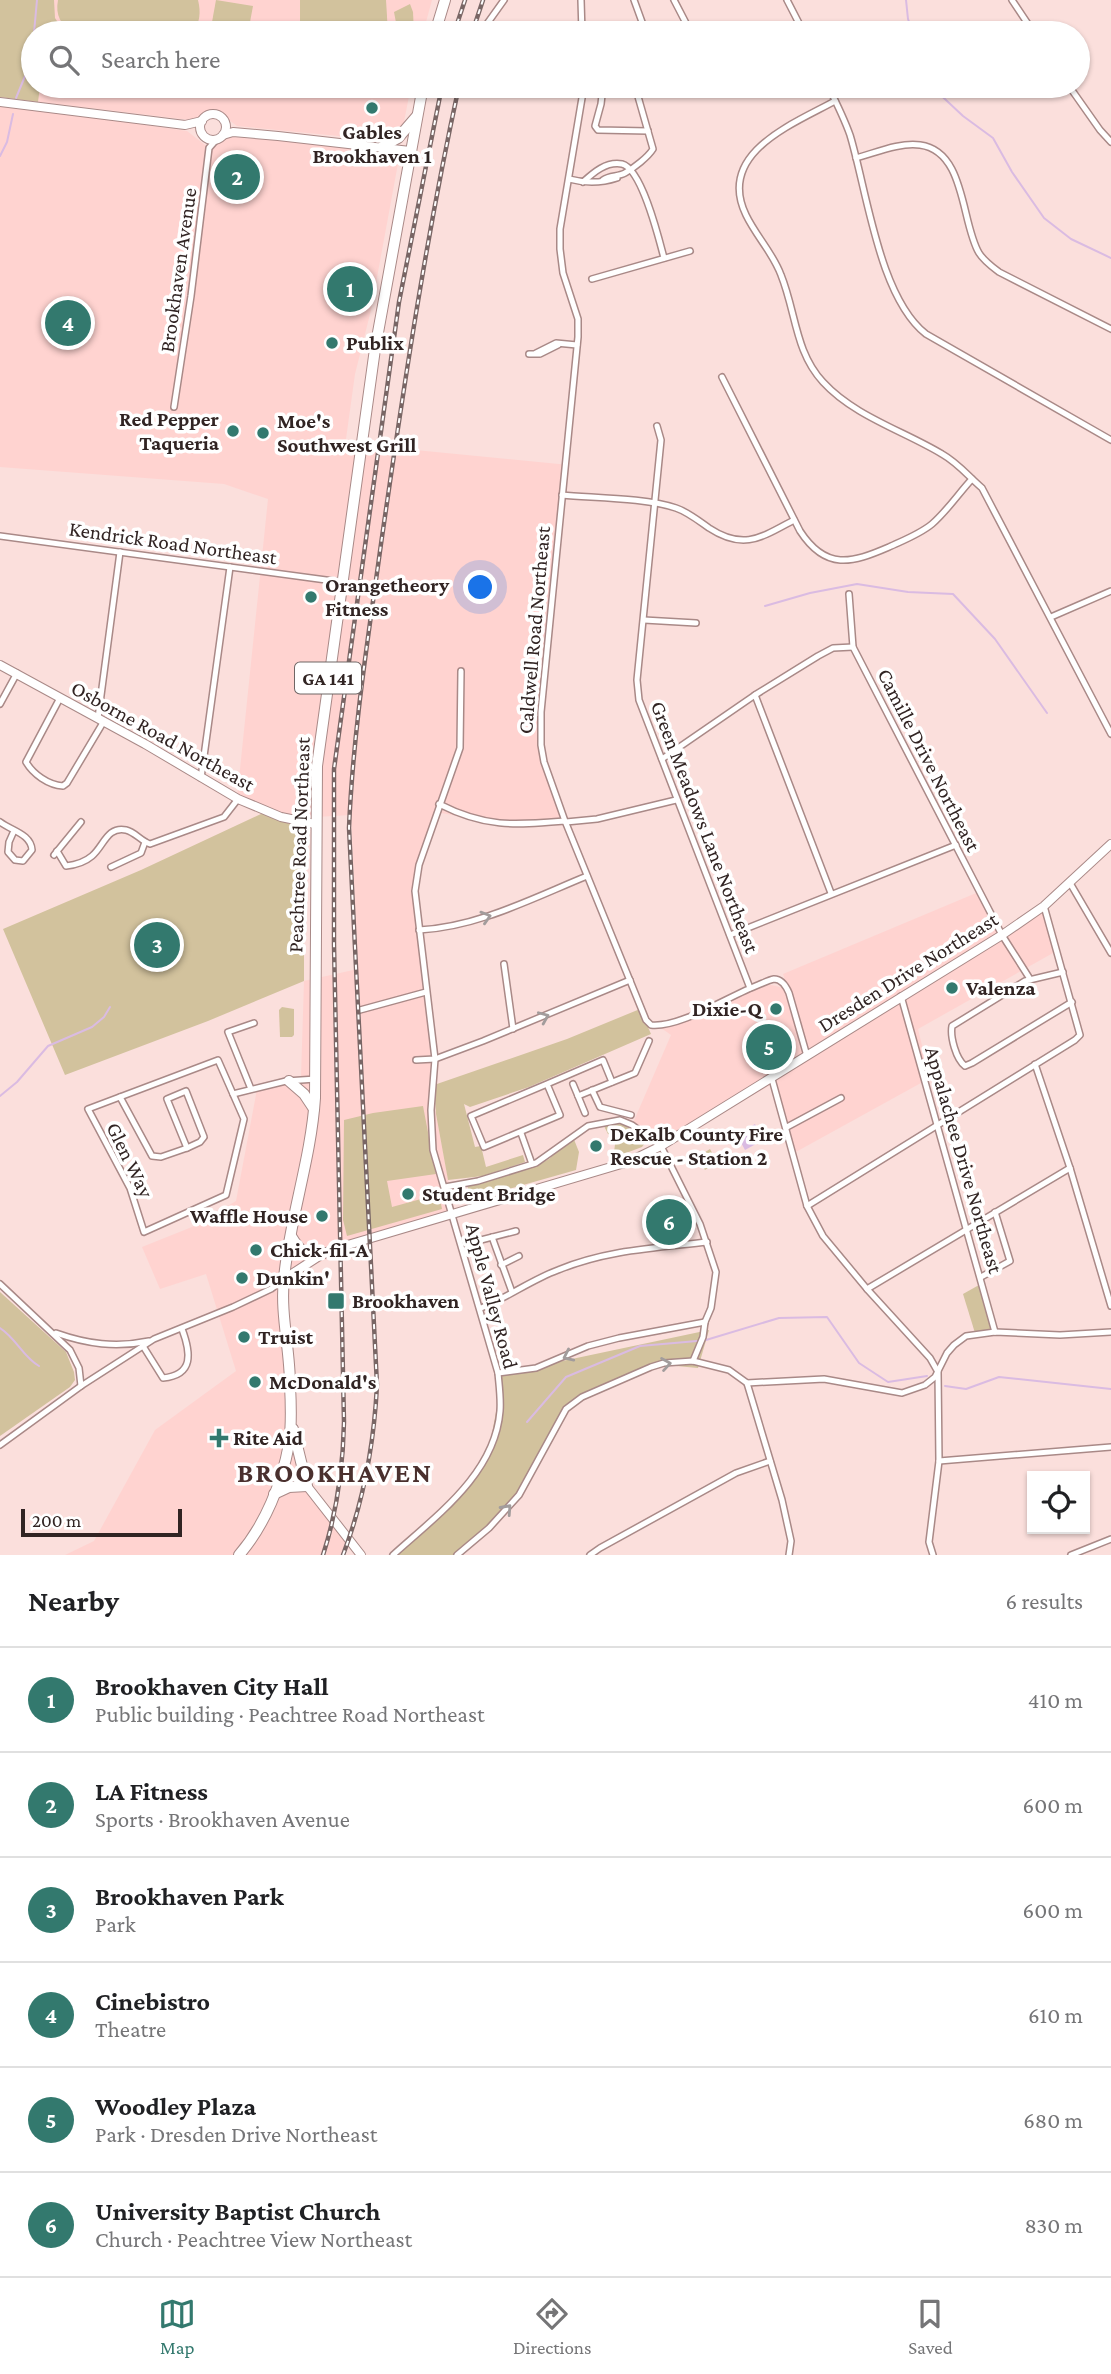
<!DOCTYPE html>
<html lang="en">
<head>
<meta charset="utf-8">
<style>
	body { margin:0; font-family:"Crimson Pro",serif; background:#f6f6f6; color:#202124 }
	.controls { position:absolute; right:21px; bottom:21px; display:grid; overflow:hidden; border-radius:0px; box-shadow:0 2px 5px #0004 }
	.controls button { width:63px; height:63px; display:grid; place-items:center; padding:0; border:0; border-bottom:2px solid #e0e0e0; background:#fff; color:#202124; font:35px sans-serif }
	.scale { position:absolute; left:21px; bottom:18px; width:161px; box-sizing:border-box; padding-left:7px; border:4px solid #312423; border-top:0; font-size:19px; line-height:24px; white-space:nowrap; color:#312423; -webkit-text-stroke:5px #fff; paint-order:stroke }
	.you { position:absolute; left:481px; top:588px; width:24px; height:24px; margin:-18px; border:5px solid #fff; border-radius:50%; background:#1a73e8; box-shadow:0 0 0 10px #1a73e833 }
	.badge { display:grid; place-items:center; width:46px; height:46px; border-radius:50%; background:#33796e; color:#fff; font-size:23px; font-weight:700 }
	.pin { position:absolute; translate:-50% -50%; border:4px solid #fff; box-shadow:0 2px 7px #0006 }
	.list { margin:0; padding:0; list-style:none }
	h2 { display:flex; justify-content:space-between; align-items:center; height:91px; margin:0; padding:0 28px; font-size:30px }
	h2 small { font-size:23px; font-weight:400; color:#757577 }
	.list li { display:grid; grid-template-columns:46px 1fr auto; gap:21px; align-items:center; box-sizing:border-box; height:105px; padding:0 28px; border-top:2px solid #e0e0e0 }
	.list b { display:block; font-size:26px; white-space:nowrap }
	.list p { margin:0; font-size:23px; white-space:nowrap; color:#757577 }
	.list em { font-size:23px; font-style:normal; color:#757577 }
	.icon { flex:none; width:38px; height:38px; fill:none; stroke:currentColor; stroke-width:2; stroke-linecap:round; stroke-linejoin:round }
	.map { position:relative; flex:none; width:1111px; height:1555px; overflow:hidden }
	.search { position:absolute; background:#fff; box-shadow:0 2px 5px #0004; left:21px; right:21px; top:21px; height:77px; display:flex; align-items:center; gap:18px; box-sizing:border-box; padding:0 24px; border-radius:38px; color:#757577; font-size:26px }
	.sheet { height:721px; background:#fff }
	nav { display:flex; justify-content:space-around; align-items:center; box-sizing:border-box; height:98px; border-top:2px solid #e0e0e0; background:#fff; font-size:19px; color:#757577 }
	nav a { display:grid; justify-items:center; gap:4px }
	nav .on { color:#33796e }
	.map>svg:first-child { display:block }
	.built { fill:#ffd3d0 }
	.green { fill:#d2c29d }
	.water { fill:#dabbe2 }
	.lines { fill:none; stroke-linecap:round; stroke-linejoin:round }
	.stream { stroke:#dabbe2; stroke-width:2 }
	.street-casing { stroke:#a98987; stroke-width:8 }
	.secondary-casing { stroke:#a98987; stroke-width:10 }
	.highway-casing { stroke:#a98987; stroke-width:12 }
	.street { stroke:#fff; stroke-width:5 }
	.secondary { stroke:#fff; stroke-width:8 }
	.highway { stroke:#fff; stroke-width:10 }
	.rail-casing { stroke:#796665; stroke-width:4.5 }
	.rail { stroke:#fff; stroke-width:2; stroke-dasharray:5; stroke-linecap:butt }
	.oneway { stroke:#a29c9c }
	.poi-dot { fill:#33796e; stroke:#fff; stroke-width:2.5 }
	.labels { text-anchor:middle; stroke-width:7; stroke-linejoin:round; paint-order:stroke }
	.shield { fill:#fff; stroke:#6f6665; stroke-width:2 }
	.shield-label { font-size:19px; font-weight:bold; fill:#312423 }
	.poi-label { font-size:21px; font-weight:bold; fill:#312423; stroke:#fff; text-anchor:start }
	.street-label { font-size:21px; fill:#312423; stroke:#fff }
	.district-label { font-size:28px; font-weight:bold; letter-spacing:2px; fill:#4a302e; stroke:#fff }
</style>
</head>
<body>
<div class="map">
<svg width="1111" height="1555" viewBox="0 0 1111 1555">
	<rect width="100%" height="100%" fill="#fbdfdc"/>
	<g class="built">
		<polygon points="0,0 432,0 423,33 33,33 33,86 411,86 400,142 237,126 222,115 213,112 190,120 0,97"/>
		<polygon points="0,104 187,131 209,148 231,137 324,144 375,151 399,158 371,310 355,374 346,439 364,445 569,465 542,679 538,746 562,817 511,826 436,812 414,877 436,1114 455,1216 415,1230 367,1240 291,1276 285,1354 294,1421 307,1482 348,1538 340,1555 65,1555 94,1541 155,1430 236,1371 206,1274 160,1289 142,1247 192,1227 236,1201 258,1084 301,1077 304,981 358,969 351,815 298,818 237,798 268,499 224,484 0,467"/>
		<polygon points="981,891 1002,935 1045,907 1053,953 918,1029 930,1078 794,1153 776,1082 697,1126 660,1139 633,1123 671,1035 657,1025 763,983 788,989 783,974"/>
	</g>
	<g class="green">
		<polygon points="0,0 54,0 55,18 65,33 52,33 45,28 39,30 40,33 33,33 33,86 40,86 38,102 0,97"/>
		<path d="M58,0H198C201,12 200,22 193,33H74C61,26 55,15 58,0Z"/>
		<polygon points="216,0 253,6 248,33 210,33"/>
		<polygon points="300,0 386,0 388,33 300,33"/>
		<polygon points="410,4 413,12 414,33 398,33 394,12"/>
		<polygon points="263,813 302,829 304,833 304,981 208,1021 65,1075 3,929 141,870"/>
		<polygon points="282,1007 294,1009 294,1035 292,1037 280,1037 279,1010"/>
		<polygon points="640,1009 651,1034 529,1087 470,1107 464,1104 475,1147 481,1146 486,1167 523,1155 525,1162 483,1176 448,1180 436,1114 434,1085 567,1039"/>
		<polygon points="771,1028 782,1064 766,1069 756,1031"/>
		<polygon points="423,1106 436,1174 387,1181 392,1207 439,1194 442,1209 347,1236 343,1220 344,1120 373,1113"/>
		<polygon points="620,1123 648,1139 642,1147 618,1156 614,1152 616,1137 608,1134 603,1124"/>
		<polygon points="573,1137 579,1152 576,1170 459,1203 459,1195 469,1192 467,1185 538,1165 549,1159"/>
		<polygon points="710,1149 717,1162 705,1170 697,1157"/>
		<polygon points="979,1285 993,1330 975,1333 963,1294"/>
		<polygon points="0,1292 66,1352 74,1372 75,1380 70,1387 0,1436"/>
		<polygon points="709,1330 698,1368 665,1365 608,1385 571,1404 510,1506 458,1555 394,1555 436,1520 487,1460 499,1396 496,1375"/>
	</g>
	<polygon class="water" points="755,1124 763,1140 745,1150 737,1135"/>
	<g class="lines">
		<g class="stream">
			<polyline points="906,0 908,19 913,33"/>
			<polyline points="34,33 37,0"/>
			<polyline points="931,86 963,116 993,138 1012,172 1044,218 1071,239 1111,258"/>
			<polyline points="16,98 28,69 33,37"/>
			<polyline points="0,156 7,142 13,114"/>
			<polyline points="765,606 810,593 857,584 908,592 953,594 995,639 1047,713"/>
			<polyline points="0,1096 17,1082 48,1046 92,1027 104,1017 110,1007"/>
			<path d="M0,1328C16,1338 23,1357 39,1366"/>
			<polyline points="706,1340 779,1318 827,1317 859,1363 888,1382 927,1376"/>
			<polyline points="945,1386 966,1389 999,1377 1111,1389"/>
			<polyline points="527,1422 566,1377 640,1346 697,1341"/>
		</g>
		<defs>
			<g id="street">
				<polyline points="581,0 582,33"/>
				<polyline points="634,0 646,33"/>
				<polyline points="674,0 688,27 688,33"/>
				<polyline points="787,0 804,33"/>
				<polyline points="1012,0 1034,33"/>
				<polyline points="484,33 484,28 504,0"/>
				<path d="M584,86L560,229V249L563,273L578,319V337L541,712V745L544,762L565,821L646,1020L651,1025C680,1028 729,996 758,985C763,983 769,980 774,979C782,979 786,986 789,993L807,1056"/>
				<polyline points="603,86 601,104 595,126 598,130 648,131"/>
				<path d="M828,86C836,102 844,118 850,135C867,191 879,297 926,334L1111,440"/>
				<polyline points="1069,86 1100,130 1111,142"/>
				<path d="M835,101C793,124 716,153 746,215C756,236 773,253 781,275C796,312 795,352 823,382C854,416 904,431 942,454C958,463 968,476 982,488L1111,734"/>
				<path d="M856,158C875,153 900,142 920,145C966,151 961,223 979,253C984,261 991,266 999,272L1111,329"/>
				<path d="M569,179C584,183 602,183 617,178"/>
				<path d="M603,180C610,175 618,177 625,173C634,168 648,157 653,149L635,86"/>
				<path d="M583,182C593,173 606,161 622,164C642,169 659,239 664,258"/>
				<polyline points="592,279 690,251"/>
				<polyline points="536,353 556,343 577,345"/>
				<polyline points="529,354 540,354 558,345"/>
				<path d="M722,377L800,531C826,571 852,563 889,547C904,540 920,534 932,524C947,511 959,493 972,479"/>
				<polyline points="174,407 191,296 209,148 216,140"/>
				<polyline points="657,426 661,440 637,680 639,700 750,988"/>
				<path d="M562,495C596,498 645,498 676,508C688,512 699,521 709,528C744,551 762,537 794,520"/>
				<polyline points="0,536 341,582"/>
				<polyline points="849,594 853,647 1002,935 1030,979"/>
				<polyline points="1051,617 1111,591"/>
				<polyline points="644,620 696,623"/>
				<polyline points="755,695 831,893"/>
				<path d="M60,698L26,762C33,774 48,785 63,786L67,783L104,721"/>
				<polyline points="0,704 17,673"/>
				<polyline points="98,718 120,552"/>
				<polyline points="662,759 755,695 818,656 833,648 853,647"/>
				<polyline points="201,778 230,567"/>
				<path d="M439,804C486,828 515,825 565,821"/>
				<path d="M0,822C12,831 31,834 32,850L23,861L15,860L8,852L9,842L13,833"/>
				<polyline points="566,822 597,819 676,800"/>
				<path d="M57,851L66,866C75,865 85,862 92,856C104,846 107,826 126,830C135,832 141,841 150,844L224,817L238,799"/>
				<polyline points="54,855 81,822"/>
				<polyline points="111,867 141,853 145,842"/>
				<polyline points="1070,883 1111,953"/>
				<path d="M419,930C478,927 533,898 587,876"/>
				<polyline points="730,935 956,845"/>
				<polyline points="504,964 513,1029"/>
				<path d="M1063,972L1025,981L952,1026C950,1037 956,1059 965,1066L972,1063L1072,1002"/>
				<polyline points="901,996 995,1332"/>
				<polyline points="360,1010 426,992"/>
				<polygon points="218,1060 244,1119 226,1195 144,1232 130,1188 88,1109"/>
				<polyline points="416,1060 435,1059 483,1041 630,980"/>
				<polyline points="1035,1064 1070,1168 1111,1306"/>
				<polyline points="772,1079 807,1206 823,1236 867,1289 930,1358 938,1372 939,1461 929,1542 933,1555"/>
				<polyline points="547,1084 471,1116 484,1147 560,1115 547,1084 603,1060 612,1082"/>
				<polyline points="573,1084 578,1096 635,1073 649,1041"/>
				<polyline points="251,1089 228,1032 254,1023"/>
				<polyline points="592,1090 600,1107 631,1115"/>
				<polygon points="186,1091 204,1137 200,1142 187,1148 167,1099"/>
				<polyline points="233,1094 286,1081 316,1079"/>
				<polyline points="578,1096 585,1113"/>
				<polyline points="120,1097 152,1156 161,1157 187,1148"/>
				<polyline points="787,1127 841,1098"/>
				<polyline points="521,1133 532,1164"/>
				<polyline points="445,1187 478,1181 536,1163 588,1126 620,1120 632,1125 661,1146 700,1224 716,1272 711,1308 705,1322 703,1337 693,1361"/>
				<polyline points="807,1206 1075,1040 1080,1035 1044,906"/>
				<polyline points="492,1237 512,1292"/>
				<polyline points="473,1242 516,1231"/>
				<polyline points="501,1265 519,1256"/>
				<polyline points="981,1277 1010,1261 995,1212"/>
				<polyline points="0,1284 70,1350 79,1368 81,1386"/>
				<polyline points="867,1289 1070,1168"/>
				<path d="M481,1308C507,1298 531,1280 558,1270C607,1250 655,1248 707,1242"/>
				<path d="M56,1333C87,1344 116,1348 149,1341"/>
				<path d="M143,1346L163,1378C194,1375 191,1353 182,1329"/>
				<polyline points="498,1373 536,1368 588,1346 619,1338 705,1322"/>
				<polyline points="747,1383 824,1379 902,1393 925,1385 935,1377 947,1353 954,1345 966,1336 995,1332 1060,1335 1111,1332"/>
				<polyline points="0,1445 81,1386 154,1339 233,1307 271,1289 283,1280"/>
				<polyline points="939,1461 1111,1447"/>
				<path d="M393,1555C436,1516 495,1474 500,1411C501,1398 499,1385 498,1373L433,1150L431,1110L435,1059L415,891L419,865L460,748L461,671"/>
				<polyline points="457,1555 489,1528 519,1495 566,1409 582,1397 651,1367 664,1363 693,1361 729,1370 747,1383 782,1500 791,1541 789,1555"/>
				<polyline points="590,1555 600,1548 736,1473 770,1461"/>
				<polyline points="1071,1555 1111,1539"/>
			</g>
			<g id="secondary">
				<polyline points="0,102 185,125 202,121"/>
				<circle cx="213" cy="127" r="13"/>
				<polyline points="223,135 233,132 278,136 410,151"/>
				<polyline points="0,665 145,744 238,799 281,817 315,824"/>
				<polyline points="284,1279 324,1253 341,1247 628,1162 661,1146 1002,935 1044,906 1111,844"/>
				<polyline points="282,1468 307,1486 361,1555"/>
			</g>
			<g id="highway">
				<polyline points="435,33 445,0"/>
				<polyline points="382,147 398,138 417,116"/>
				<polyline points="289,1081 304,1094 314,1109"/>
				<path d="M291,1236C300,1251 306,1258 324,1253"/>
				<polyline points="274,1494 289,1487 307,1486 293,1429"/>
				<path d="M239,1555C265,1525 282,1483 289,1444C292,1424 291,1404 290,1385C290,1349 280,1314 284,1278C290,1217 311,1159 315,1098L317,766L375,349L423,86"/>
			</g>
		</defs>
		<use href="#street" class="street-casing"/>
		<use href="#secondary" class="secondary-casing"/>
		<use href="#highway" class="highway-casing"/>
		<use href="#street" class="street"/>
		<use href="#secondary" class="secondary"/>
		<use href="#highway" class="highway"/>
		<defs>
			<g id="rail">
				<polyline points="454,33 465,0"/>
				<polyline points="472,33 483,0"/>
				<path d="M323,1555C337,1512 343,1467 344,1422L334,945V769L399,302L442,86"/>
				<path d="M343,1555C364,1500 374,1444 377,1385L349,828C353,732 368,639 381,544C403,391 426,237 459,86"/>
			</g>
		</defs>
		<use href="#rail" class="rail-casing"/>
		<use href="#rail" class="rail"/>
	</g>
	<defs><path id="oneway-chevron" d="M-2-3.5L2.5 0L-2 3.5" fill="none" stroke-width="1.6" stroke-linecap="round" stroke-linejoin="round" transform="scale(1.75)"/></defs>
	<g class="oneway">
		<use href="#oneway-chevron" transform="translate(486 917) rotate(-17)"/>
		<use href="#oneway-chevron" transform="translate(544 1017) rotate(-23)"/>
		<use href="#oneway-chevron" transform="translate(568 1356) rotate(155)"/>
		<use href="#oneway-chevron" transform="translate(666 1364) rotate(-9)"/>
		<use href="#oneway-chevron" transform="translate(507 1509) rotate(-48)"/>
	</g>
	<g class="poi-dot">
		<circle cx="372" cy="108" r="7"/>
		<circle cx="332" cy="343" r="7"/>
		<circle cx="233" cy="431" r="7"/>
		<circle cx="263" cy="433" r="7"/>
		<circle cx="311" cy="597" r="7"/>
		<circle cx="952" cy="988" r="7"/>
		<circle cx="776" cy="1009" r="7"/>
		<circle cx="596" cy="1146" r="7"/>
		<circle cx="408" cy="1194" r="7"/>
		<circle cx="322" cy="1216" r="7"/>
		<circle cx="256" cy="1250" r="7"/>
		<circle cx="242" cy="1278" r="7"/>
		<rect x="327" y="1292" width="18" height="18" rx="3.5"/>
		<circle cx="244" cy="1337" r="7"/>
		<circle cx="255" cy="1382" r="7"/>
		<path d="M215.5 1427.5h7v7h7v7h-7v7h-7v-7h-7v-7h7z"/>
	</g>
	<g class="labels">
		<rect class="shield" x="295" y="662.5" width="66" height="31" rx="5"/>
		<g class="shield-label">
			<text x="328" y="685">GA 141</text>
		</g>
		<g class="poi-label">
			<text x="372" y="139" text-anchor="middle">Gables<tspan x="372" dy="24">Brookhaven 1</tspan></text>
			<text x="346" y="350">Publix</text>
			<text x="219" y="426" text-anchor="end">Red Pepper<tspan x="219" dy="24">Taqueria</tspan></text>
			<text x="277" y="428">Moe's<tspan x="277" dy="24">Southwest Grill</tspan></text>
			<text x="325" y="592">Orangetheory<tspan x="325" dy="24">Fitness</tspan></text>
			<text x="966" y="995">Valenza</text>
			<text x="762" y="1016" text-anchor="end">Dixie-Q</text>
			<text x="610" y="1141">DeKalb County Fire<tspan x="610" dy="24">Rescue - Station 2</tspan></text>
			<text x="422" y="1201">Student Bridge</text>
			<text x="308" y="1223" text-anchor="end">Waffle House</text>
			<text x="270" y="1257">Chick-fil-A</text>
			<text x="256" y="1285">Dunkin'</text>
			<text x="352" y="1308">Brookhaven</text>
			<text x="258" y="1344">Truist</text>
			<text x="269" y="1389">McDonald's</text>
			<text x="233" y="1445">Rite Aid</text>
		</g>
		<g class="street-label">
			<text transform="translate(178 270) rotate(-82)" y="7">Brookhaven Avenue</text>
			<text transform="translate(173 543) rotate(8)" y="7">Kendrick Road Northeast</text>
			<text transform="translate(534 630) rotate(-85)" y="7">Caldwell Road Northeast</text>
			<text transform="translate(163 736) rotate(29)" y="7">Osborne Road Northeast</text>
			<text transform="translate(929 760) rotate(63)" y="7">Camille Drive Northeast</text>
			<text transform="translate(705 827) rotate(69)" y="7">Green Meadows Lane Northeast</text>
			<text transform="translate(299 845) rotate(-88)" y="7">Peachtree Road Northeast</text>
			<text transform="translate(908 972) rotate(-32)" y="7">Dresden Drive Northeast</text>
			<text transform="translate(130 1160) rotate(64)" y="7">Glen Way</text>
			<text transform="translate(964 1160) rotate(74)" y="7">Appalachee Drive Northeast</text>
			<text transform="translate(492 1296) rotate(75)" y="7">Apple Valley Road</text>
		</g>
		<g class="district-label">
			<text x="335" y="1482">BROOKHAVEN</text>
		</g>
	</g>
</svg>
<div class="controls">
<button><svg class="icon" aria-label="locate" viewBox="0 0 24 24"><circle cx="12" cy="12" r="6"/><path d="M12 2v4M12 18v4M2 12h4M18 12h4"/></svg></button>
</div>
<div class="scale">200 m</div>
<div class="you"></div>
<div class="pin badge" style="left:350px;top:289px">1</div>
<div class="pin badge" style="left:237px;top:177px">2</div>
<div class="pin badge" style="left:157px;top:945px">3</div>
<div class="pin badge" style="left:68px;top:323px">4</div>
<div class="pin badge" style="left:769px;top:1047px">5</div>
<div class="pin badge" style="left:669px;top:1222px">6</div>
<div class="search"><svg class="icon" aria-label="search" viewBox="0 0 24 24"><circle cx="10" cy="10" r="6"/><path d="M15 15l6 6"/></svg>Search here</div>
</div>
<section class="sheet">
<h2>Nearby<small>6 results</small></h2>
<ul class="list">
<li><span class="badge">1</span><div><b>Brookhaven City Hall</b><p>Public building · Peachtree Road Northeast</p></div><em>410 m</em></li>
<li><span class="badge">2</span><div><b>LA Fitness</b><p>Sports · Brookhaven Avenue</p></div><em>600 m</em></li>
<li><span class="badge">3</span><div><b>Brookhaven Park</b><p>Park</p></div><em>600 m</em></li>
<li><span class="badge">4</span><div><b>Cinebistro</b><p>Theatre</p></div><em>610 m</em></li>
<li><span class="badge">5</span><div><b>Woodley Plaza</b><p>Park · Dresden Drive Northeast</p></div><em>680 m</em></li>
<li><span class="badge">6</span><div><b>University Baptist Church</b><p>Church · Peachtree View Northeast</p></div><em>830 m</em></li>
</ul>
</section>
<nav>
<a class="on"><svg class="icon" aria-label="map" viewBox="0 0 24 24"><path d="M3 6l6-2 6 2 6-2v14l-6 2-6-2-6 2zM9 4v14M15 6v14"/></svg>Map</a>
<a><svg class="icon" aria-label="directions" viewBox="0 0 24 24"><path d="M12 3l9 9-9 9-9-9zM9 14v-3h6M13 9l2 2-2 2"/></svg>Directions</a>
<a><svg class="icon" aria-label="saved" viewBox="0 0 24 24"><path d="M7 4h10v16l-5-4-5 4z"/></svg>Saved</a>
</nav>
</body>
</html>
